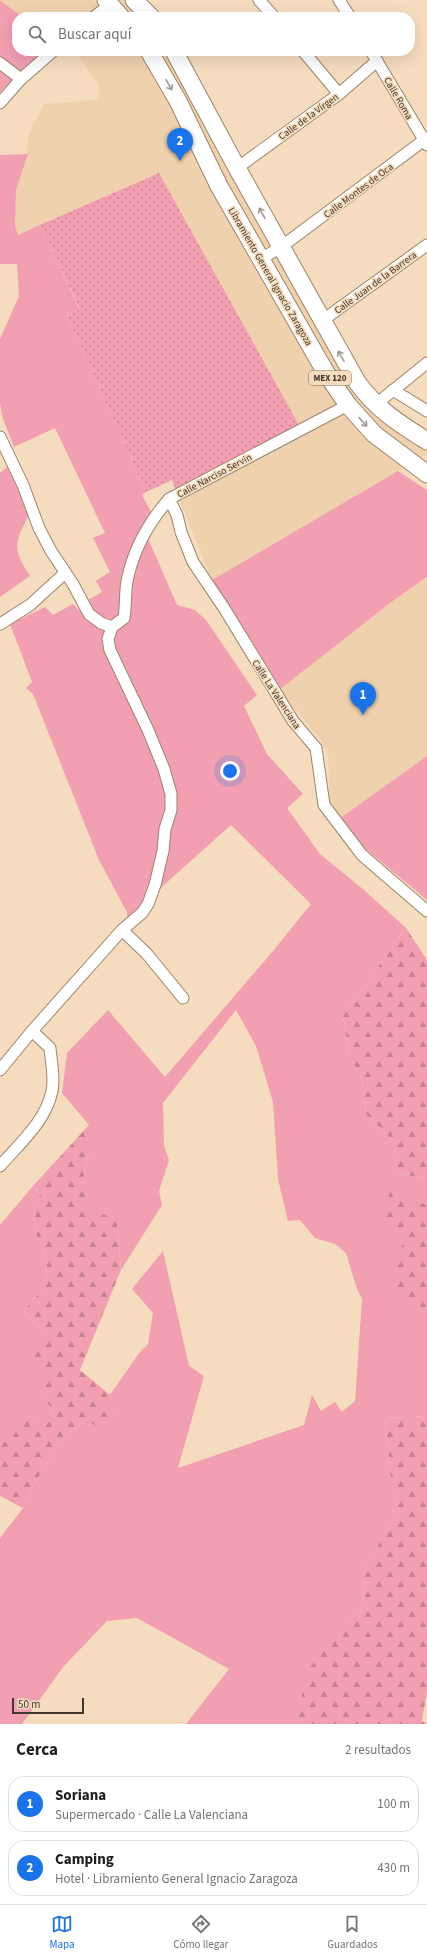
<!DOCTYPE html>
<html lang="es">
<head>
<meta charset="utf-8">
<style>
	body { margin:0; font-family:"Source Sans 3",sans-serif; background:#f6f6f6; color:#202124 }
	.scale { position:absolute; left:12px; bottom:10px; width:72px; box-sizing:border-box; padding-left:4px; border:2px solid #41372c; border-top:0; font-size:11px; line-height:14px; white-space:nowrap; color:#41372c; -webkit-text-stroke:3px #f6dcbf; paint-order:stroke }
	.you { position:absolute; left:230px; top:771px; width:14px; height:14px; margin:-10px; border:3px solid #fff; border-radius:50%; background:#1a73e8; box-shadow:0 0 0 6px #1a73e833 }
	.badge { display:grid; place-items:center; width:26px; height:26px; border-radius:50%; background:#1a73e8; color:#fff; font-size:13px; font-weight:700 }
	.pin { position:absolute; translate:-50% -33px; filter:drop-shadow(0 1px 2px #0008) }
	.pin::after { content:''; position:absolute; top:21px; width:14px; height:12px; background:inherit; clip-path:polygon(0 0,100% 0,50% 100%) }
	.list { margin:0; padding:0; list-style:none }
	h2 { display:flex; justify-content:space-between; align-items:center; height:52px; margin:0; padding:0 16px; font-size:17px }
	h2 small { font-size:13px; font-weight:400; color:#757577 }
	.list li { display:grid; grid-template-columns:26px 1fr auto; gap:12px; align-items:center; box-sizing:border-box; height:56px; margin:0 8px 8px; padding:0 8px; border:1px solid #e0e0e0; border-radius:16px }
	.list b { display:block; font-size:15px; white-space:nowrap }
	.list p { margin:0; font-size:13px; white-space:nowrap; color:#757577 }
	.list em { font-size:13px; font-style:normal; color:#757577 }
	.icon { flex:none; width:22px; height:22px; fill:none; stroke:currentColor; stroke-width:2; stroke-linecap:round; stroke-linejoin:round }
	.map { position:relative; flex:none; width:427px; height:1724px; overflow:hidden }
	.search { position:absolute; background:#fff; box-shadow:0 4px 16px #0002; left:12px; right:12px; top:12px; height:44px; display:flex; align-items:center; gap:10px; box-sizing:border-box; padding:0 14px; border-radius:16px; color:#757577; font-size:15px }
	.sheet { height:180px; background:#fff }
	nav { display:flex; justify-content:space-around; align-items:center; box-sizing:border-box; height:56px; border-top:1px solid #e0e0e0; background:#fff; font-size:11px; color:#757577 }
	nav a { display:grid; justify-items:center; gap:2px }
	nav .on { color:#1a73e8 }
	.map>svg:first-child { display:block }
	.built { fill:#efd1ae }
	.green { fill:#f29fb1 }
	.forest { fill:url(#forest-firs) }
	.park { fill:url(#park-dots) }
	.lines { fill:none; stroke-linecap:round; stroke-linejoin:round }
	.minor-casing { stroke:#9c856a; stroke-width:13 }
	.primary-casing { stroke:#9c856a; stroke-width:19 }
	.minor { stroke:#fff; stroke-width:11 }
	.primary { stroke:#fff; stroke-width:17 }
	.oneway { stroke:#a09b96 }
	.labels { text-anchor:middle; stroke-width:3.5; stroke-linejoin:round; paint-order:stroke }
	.shield { fill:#f6dcbf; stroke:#776858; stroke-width:1 }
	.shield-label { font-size:9px; font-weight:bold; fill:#41372c }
	.street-label { font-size:10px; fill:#41372c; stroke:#f6dcbf }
</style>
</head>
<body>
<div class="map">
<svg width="427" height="1724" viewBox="0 0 427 1724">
	<defs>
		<pattern id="forest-firs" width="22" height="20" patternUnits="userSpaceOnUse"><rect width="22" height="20" fill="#f29fb1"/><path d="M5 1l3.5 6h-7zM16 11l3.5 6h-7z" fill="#c68290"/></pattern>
		<pattern id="park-dots" width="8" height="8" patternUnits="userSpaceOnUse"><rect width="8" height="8" fill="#f29fb1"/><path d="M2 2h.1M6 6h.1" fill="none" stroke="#c68290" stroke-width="1.8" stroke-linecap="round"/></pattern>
	</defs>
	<rect width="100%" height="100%" fill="#f6dcbf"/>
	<g class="built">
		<polygon points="1,0 124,0 140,17 22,17"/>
		<polygon points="75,51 165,51 391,426 427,452 427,454 212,580 178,496 304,434 159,173 18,235 15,226 16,190 26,162 28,139 32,126 44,104 99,100 99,86"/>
		<polygon points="427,577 427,756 339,819 327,804 329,789 328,754 320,739 279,690 394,600"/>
	</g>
	<g class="green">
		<polygon points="0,0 22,17 17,17 17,51 46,51 0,92"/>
		<polygon points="28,154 16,190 15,226 18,235 40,225 80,310 67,315 146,492 142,495 156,521 147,536 177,605 195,610 206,620 257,695 244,706 267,754 303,794 287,808 320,854 364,890 406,928 343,1016 349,1053 362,1080 366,1114 393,1141 397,1174 427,1178 427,1416 385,1418 391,1481 399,1510 363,1570 364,1609 342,1626 298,1724 186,1724 229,1669 137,1618 107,1621 64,1666 22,1724 0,1724 0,1538 23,1508 33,1486 65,1435 86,1421 115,1415 110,1395 139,1353 148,1344 153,1313 132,1289 163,1251 189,1366 204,1376 178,1468 304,1425 312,1395 321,1411 335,1402 342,1412 355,1401 362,1299 357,1289 346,1253 335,1244 315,1238 300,1220 288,1221 278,1179 273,1102 256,1046 236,1010 163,1103 164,1146 169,1160 159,1191 162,1205 121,1270 117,1222 110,1215 93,1215 83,1181 89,1151 89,1125 62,1093 67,1053 108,1010 165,1077 273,951 311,904 231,825 127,918 127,912 99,860 33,694 26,688 32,682 10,624 45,607 53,615 73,604 81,612 90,607 88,600 102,592 96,581 110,572 93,538 105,533 55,428 14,447 3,419 0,404 0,339 19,296 17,264 0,264 0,155"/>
		<path d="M7,467L30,512C16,543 10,545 30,576L0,597V473Z"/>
		<polygon points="398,471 427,490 427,577 394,600 279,690 212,580"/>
		<polygon points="427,756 427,900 361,845 339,819"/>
		<polygon points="33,1186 40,1194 34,1213 37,1238 46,1255 47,1281 43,1301 37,1295 24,1311 47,1337 41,1397 54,1410 46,1426 28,1416 0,1443 0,1225"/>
	</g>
	<g class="forest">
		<polygon points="406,928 427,960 427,1178 397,1174 393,1141 366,1114 362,1080 349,1053 343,1016"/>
		<polygon points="89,1125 89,1151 83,1181 93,1214 110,1215 117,1222 121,1270 80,1370 110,1395 115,1415 104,1429 86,1421 65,1435 33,1486 23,1508 0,1496 0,1443 11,1420 28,1416 46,1426 54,1410 41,1397 43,1368 32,1358 47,1337 24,1311 37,1295 43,1300 47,1281 46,1255 37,1238 34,1212 40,1194 33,1186"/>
		<polygon points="390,1192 427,1205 427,1316 391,1293 404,1239 383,1218"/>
		<polygon points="427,1416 427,1692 422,1721 427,1724 298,1724 305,1674 342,1626 364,1609 363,1570 399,1510 391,1481 385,1418"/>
	</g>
	<polygon class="park" points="159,173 304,434 178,496 172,480 146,492 67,315 80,309 40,225"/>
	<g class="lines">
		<defs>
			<g id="minor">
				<polyline points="259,0 274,17"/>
				<polyline points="339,0 350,17"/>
				<polyline points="94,17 111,4"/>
				<polyline points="303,51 339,94"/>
				<polyline points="371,51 427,145"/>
				<polyline points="0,63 21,79"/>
				<polyline points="0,103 21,79 53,51"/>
				<polyline points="237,168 339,94 377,61"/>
				<polyline points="261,259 281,247 427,138"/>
				<polyline points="323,320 427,245"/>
				<polyline points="393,390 427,411"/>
				<polyline points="375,405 427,363"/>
				<path d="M0,437L23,485L39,528L51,551L73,584L89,614L101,623L112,627L124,618C126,606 125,593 127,581C133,551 149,522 169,499L348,405"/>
				<polyline points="169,499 177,515 181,532 193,562 224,608 293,721 316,748 324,805 362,855 427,911"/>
				<polyline points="0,624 30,605 65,573"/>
				<polyline points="122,930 147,954 183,998"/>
				<polyline points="0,1070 32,1031 122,930 142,913 148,904 155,885 163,851 165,829 171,810 171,794 164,769 148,730 110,650 108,639 112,627"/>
				<path d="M0,1166C20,1143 46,1121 52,1091C55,1078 51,1061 50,1048L32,1031"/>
			</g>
			<g id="primary">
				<polyline points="106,0 121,17"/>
				<polyline points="134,0 151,17"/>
				<polyline points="149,51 178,101 219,186 326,373 348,405 374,434 427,474"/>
				<path d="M174,51L237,168L357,382C376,409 400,424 427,441"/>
			</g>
		</defs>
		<use href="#minor" class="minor-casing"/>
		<use href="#primary" class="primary-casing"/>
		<use href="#minor" class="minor"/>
		<use href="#primary" class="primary"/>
	</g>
	<defs><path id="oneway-shaft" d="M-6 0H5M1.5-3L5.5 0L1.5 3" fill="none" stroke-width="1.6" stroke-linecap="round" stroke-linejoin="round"/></defs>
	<g class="oneway">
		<use href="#oneway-shaft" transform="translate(169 85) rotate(61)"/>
		<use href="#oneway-shaft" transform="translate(262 213) rotate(-119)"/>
		<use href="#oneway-shaft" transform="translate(341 356) rotate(-120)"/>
		<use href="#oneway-shaft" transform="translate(363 422) rotate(48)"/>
	</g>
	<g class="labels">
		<rect class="shield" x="309" y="371" width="42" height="14" rx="3"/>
		<g class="shield-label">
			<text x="330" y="381">MEX 120</text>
		</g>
		<g class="street-label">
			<text transform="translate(399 98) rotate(60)" y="4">Calle Roma</text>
			<text transform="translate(308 116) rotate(-36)" y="4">Calle de la Vírgen</text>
			<text transform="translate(358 190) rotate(-37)" y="4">Calle Montes de Oca</text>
			<text transform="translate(271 276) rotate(60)" y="4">Libramiento General Ignacio Zaragoza</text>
			<text transform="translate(375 282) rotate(-36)" y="4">Calle Juan de la Barrera</text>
			<text transform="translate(214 475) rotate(-28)" y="4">Calle Narciso Servin</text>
			<text transform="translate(277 694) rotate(57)" y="4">Calle La Valenciana</text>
		</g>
	</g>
</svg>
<div class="scale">50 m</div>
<div class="you"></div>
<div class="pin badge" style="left:363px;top:715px">1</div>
<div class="pin badge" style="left:180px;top:161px">2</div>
<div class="search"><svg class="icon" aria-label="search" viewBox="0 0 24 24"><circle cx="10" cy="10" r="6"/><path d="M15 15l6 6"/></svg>Buscar aquí</div>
</div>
<section class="sheet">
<h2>Cerca<small>2 resultados</small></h2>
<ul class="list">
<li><span class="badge">1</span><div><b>Soriana</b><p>Supermercado · Calle La Valenciana</p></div><em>100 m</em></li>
<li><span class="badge">2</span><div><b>Camping</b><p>Hotel · Libramiento General Ignacio Zaragoza</p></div><em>430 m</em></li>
</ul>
</section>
<nav>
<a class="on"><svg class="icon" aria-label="map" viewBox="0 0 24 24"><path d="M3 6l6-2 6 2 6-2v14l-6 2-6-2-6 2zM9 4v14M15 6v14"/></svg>Mapa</a>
<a><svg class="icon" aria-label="directions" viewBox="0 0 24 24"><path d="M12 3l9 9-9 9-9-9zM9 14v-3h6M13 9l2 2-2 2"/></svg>Cómo llegar</a>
<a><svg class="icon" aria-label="saved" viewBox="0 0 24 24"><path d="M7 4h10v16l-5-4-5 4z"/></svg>Guardados</a>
</nav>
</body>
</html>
